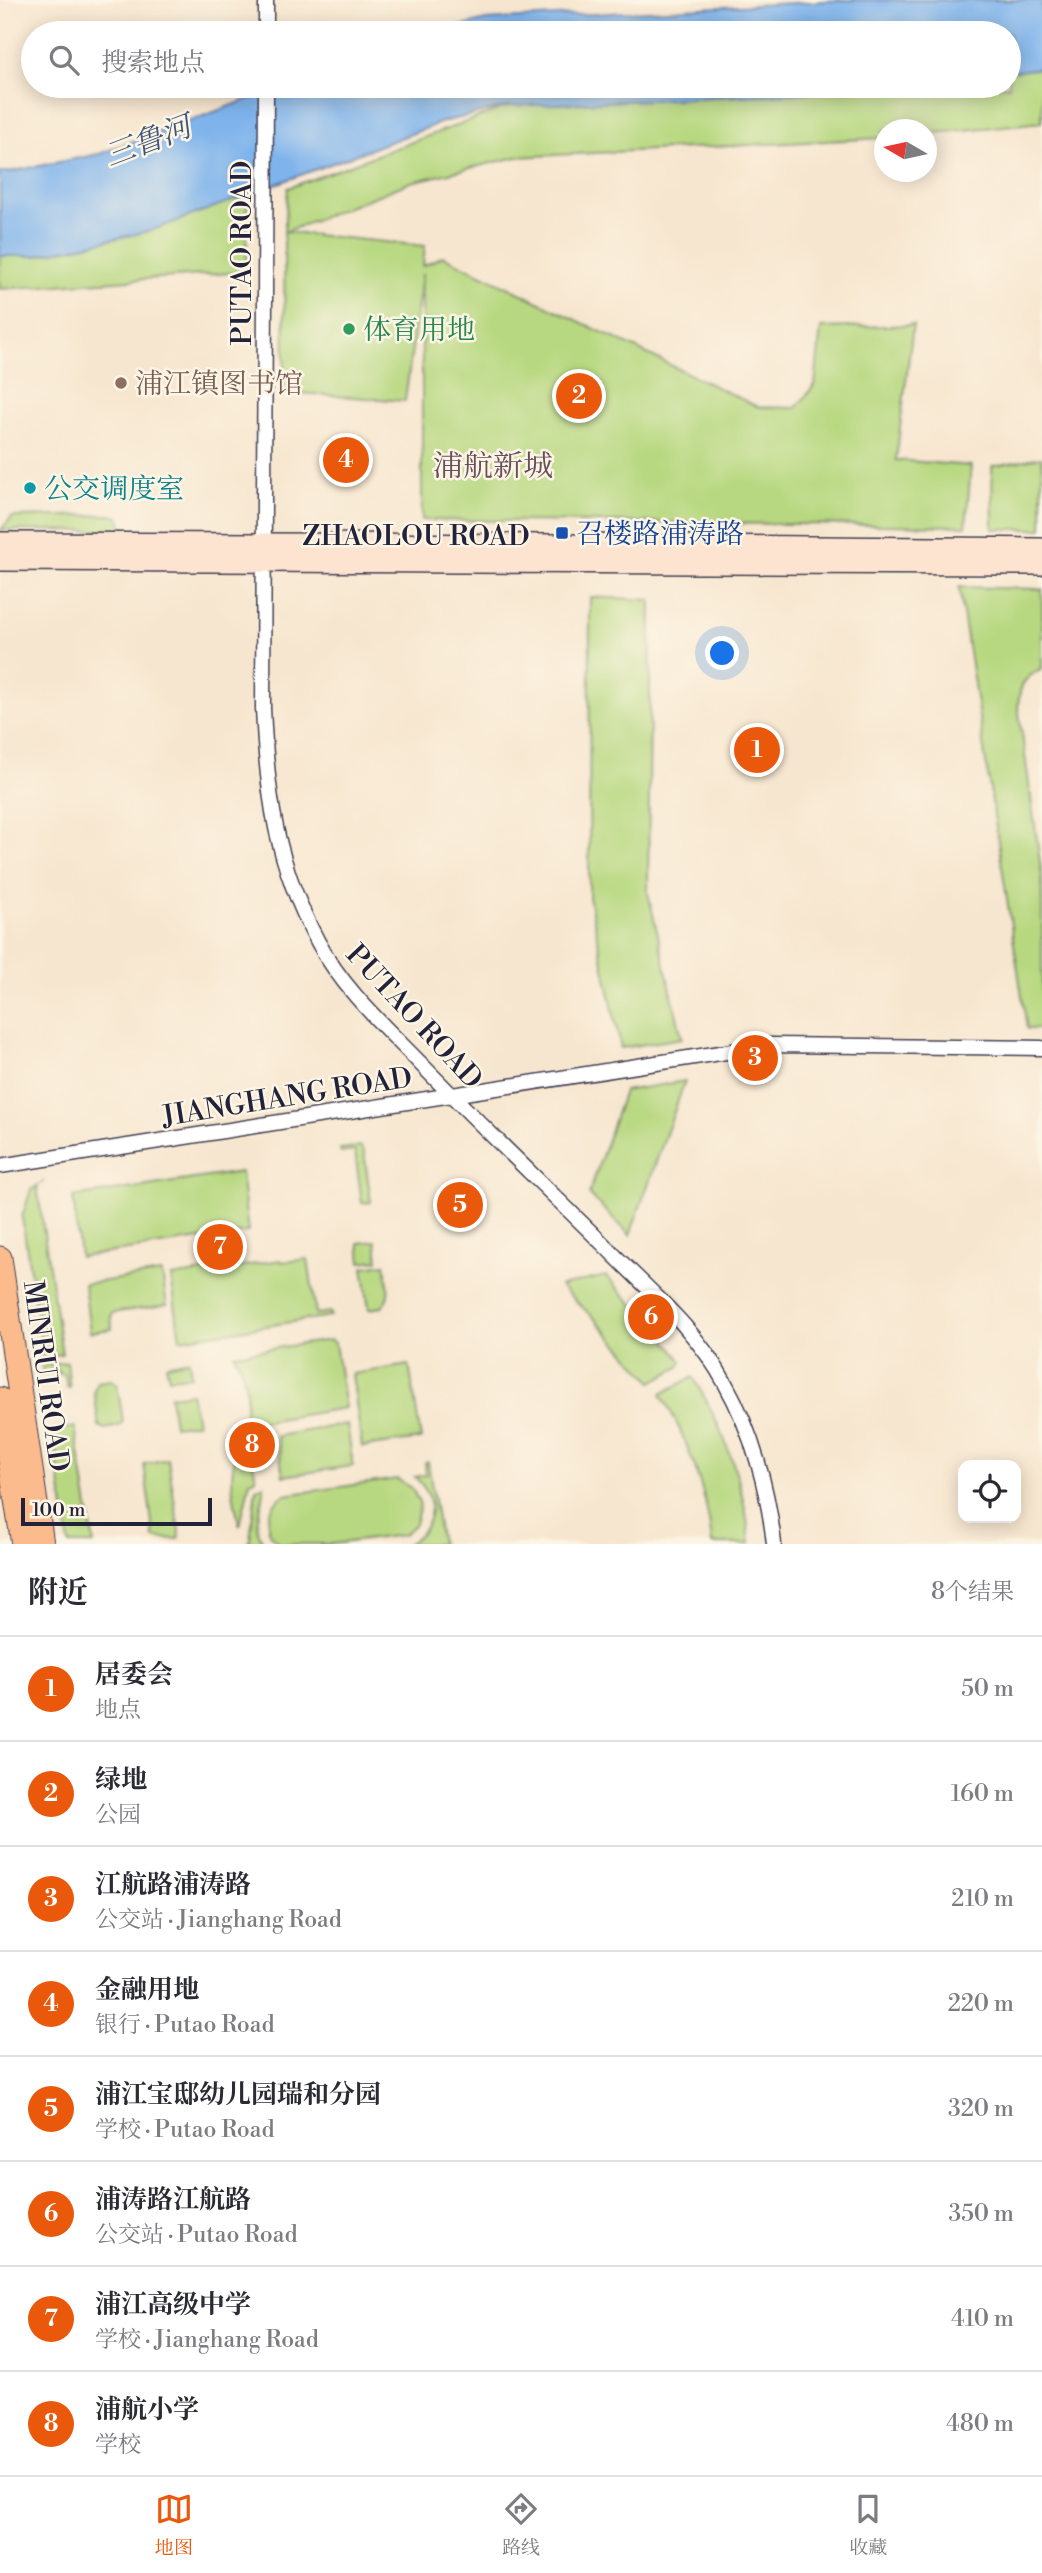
<!DOCTYPE html>
<html lang="zh">
<head>
<meta charset="utf-8">
<style>
	body { margin:0; font-family:"Libre Bodoni","Noto Serif SC",serif; background:#f7f7f7; color:#2b2b33 }
	.controls { position:absolute; right:21px; bottom:21px; display:grid; overflow:hidden; border-radius:14px; box-shadow:0 4px 18px #0003 }
	.controls button { width:63px; height:63px; display:grid; place-items:center; padding:0; border:0; border-bottom:2px solid #e1e1e2; background:#fff; color:#2b2b33; font:35px sans-serif }
	.compass { position:absolute; left:874px; top:119px; width:63px; height:63px; border-radius:50%; background:#fff; box-shadow:0 4px 18px #0003; rotate:279deg }
	.scale { position:absolute; left:21px; bottom:18px; width:191px; box-sizing:border-box; padding-left:7px; border:4px solid #22223b; border-top:0; font-size:19px; line-height:24px; white-space:nowrap; color:#22223b; -webkit-text-stroke:5px #fcf5e5; paint-order:stroke }
	.you { position:absolute; left:723px; top:654px; width:24px; height:24px; margin:-18px; border:5px solid #fff; border-radius:50%; background:#1a73e8; box-shadow:0 0 0 10px #1a73e833 }
	.badge { display:grid; place-items:center; width:46px; height:46px; border-radius:50%; background:#ea580c; color:#fff; font-size:23px; font-weight:700 }
	.pin { position:absolute; translate:-50% -50%; border:4px solid #fff; box-shadow:0 2px 7px #0006 }
	.list { margin:0; padding:0; list-style:none }
	h2 { display:flex; justify-content:space-between; align-items:center; height:91px; margin:0; padding:0 28px; font-size:30px }
	h2 small { font-size:23px; font-weight:400; color:#7c7c81 }
	.list li { display:grid; grid-template-columns:46px 1fr auto; gap:21px; align-items:center; box-sizing:border-box; height:105px; padding:0 28px; border-top:2px solid #e1e1e2 }
	.list b { display:block; font-size:26px; white-space:nowrap }
	.list p { margin:0; font-size:23px; white-space:nowrap; color:#7c7c81 }
	.list em { font-size:23px; font-style:normal; color:#7c7c81 }
	.icon { flex:none; width:38px; height:38px; fill:none; stroke:currentColor; stroke-width:2; stroke-linecap:round; stroke-linejoin:round }
	.map { position:relative; flex:none; width:1042px; height:1544px; overflow:hidden }
	.search { position:absolute; background:#fff; box-shadow:0 4px 18px #0003; left:21px; right:21px; top:21px; height:77px; display:flex; align-items:center; gap:18px; box-sizing:border-box; padding:0 24px; border-radius:38px; color:#7c7c81; font-size:26px }
	.sheet { height:931px; background:#fff }
	nav { display:flex; justify-content:space-around; align-items:center; box-sizing:border-box; height:98px; border-top:2px solid #e1e1e2; background:#fff; font-size:19px; color:#7c7c81 }
	nav a { display:grid; justify-items:center; gap:4px }
	nav .on { color:#ea580c }
	.map>svg:first-child { display:block }
	.green { fill:#b7d880; stroke:#6c7d5e; stroke-width:2 }
	.water { fill:#7eb3ec; stroke:#506a94; stroke-width:2 }
	.lines { fill:none; stroke-linecap:round; stroke-linejoin:round }
	.street-casing { stroke:#423f51; stroke-width:17 }
	.secondary-casing { stroke:#423f51; stroke-width:24 }
	.primary-casing { stroke:#423f51; stroke-width:25 }
	.street { stroke:#fff; stroke-width:14 }
	.secondary { stroke:#fde4d1; stroke-width:21 }
	.primary { stroke:#fbbb8c; stroke-width:23 }
	.leisure-dot { fill:#2e9e5b; stroke:#fcf5e5; stroke-width:2.5 }
	.education-dot { fill:#8d6e63; stroke:#fcf5e5; stroke-width:2.5 }
	.culture-dot { fill:#0f9aa8; stroke:#fcf5e5; stroke-width:2.5 }
	.transit-dot { fill:#1a4fb4; stroke:#fcf5e5; stroke-width:2.5 }
	.labels { text-anchor:middle; stroke-width:5; stroke-linejoin:round; paint-order:stroke }
	.street-label { font-size:28px; fill:#22223b; stroke:#fcf5e5 }
	.leisure-label { font-size:28px; fill:#27864d; stroke:#fcf5e5; text-anchor:start }
	.education-label { font-size:28px; fill:#785e54; stroke:#fcf5e5; text-anchor:start }
	.culture-label { font-size:28px; fill:#0d838f; stroke:#fcf5e5; text-anchor:start }
	.transit-label { font-size:28px; fill:#164399; stroke:#fcf5e5; text-anchor:start }
	.water-label { font-size:30px; font-style:italic; fill:#425579; stroke:#fcf5e5 }
	.neighbourhood-label { font-size:30px; fill:#694e5c; stroke:#fcf5e5 }
</style>
</head>
<body>
<div class="map">
<svg width="1042" height="1544" viewBox="0 0 1042 1544">
	<rect width="100%" height="100%" fill="#fcf5e5"/>
	<filter id="ink" filterUnits="userSpaceOnUse"><feTurbulence type="fractalNoise" baseFrequency=".0143" numOctaves="2"/><feDisplacementMap in="SourceGraphic" scale="14" xChannelSelector="R" yChannelSelector="G"/><feConvolveMatrix kernelMatrix="1 2 1 2 8 2 1 2 1" color-interpolation-filters="sRGB"/></filter>
	<filter id="wash" filterUnits="userSpaceOnUse"><feTurbulence type="fractalNoise" baseFrequency=".00686" numOctaves="4" result="noise"/><feDisplacementMap in="SourceGraphic" scale="28" xChannelSelector="R" yChannelSelector="G"/><feGaussianBlur stdDeviation="1.57" result="paint"/><feColorMatrix in="noise" values="0 0 0 0 0 0 0 0 0 0 0 0 0 0 0 0 0 1.4 0 .05"/><feComposite in="paint" operator="in"/></filter>
	<g filter="url(#wash)">
		<rect width="100%" height="100%" fill="#f7e6cf"/>
		<g class="green">
			<polygon points="1042,68 1042,122 927,134 926,130 884,130 884,138 517,157 411,182 285,232 425,246 423,266 443,256 758,407 796,408 815,385 821,328 913,325 896,460 971,466 966,526 422,520 422,274 405,401 285,392 284,232 288,188 509,106 793,86 1009,86 1009,70"/>
			<polygon points="249,144 246,272 0,289 0,218"/>
			<polygon points="1042,457 1042,529 993,529 992,466"/>
			<polygon points="110,515 119,517 124,531 1,530 12,517"/>
			<path d="M959,587L1042,589V668C1022,679 1020,685 1018,706L1042,876V1029H1027Z"/>
			<polygon points="590,597 651,600 648,893 682,1038 621,1048 589,897"/>
			<polygon points="685,1081 630,1235 589,1194 624,1091"/>
			<polygon points="360,1146 364,1152 371,1202 362,1203 355,1151 341,1153 340,1149"/>
			<polygon points="241,1172 248,1232 80,1257 73,1197"/>
			<polygon points="44,1181 37,1186 62,1354 43,1357 22,1217 31,1190"/>
			<polygon points="376,1241 378,1260 361,1262 359,1243"/>
			<polygon points="308,1259 316,1314 330,1312 331,1316 180,1339 171,1277 281,1260 282,1262"/>
			<path d="M385,1264C387,1279 393,1295 382,1307L369,1309L363,1267Z"/>
			<polygon points="162,1273 167,1305 111,1313 112,1329 90,1332 84,1284"/>
			<polygon points="606,1276 660,1333 682,1361 679,1367 652,1382 596,1320 560,1286"/>
			<path d="M330,1340L335,1343L345,1408L242,1425C249,1399 248,1378 234,1354Z"/>
			<polygon points="189,1360 191,1376 169,1378 166,1365"/>
			<polygon points="67,1362 70,1388 68,1388 64,1374 58,1374 58,1371 43,1373 42,1367 45,1365"/>
			<polygon points="409,1365 421,1439 362,1447 352,1374"/>
			<path d="M693,1377C723,1427 745,1485 750,1544H712C708,1493 687,1438 661,1394Z"/>
			<polygon points="111,1380 117,1384 123,1421 119,1426 105,1429 99,1426 94,1391 97,1382"/>
			<polygon points="191,1393 197,1423 174,1426 170,1396"/>
			<polygon points="347,1424 353,1466 283,1476 277,1436"/>
			<polygon points="75,1427 94,1544 69,1544 53,1430"/>
			<path d="M250,1446L256,1479L250,1481L240,1526C233,1498 228,1476 237,1448Z"/>
			<polygon points="168,1459 180,1537 178,1539 154,1538 144,1464"/>
			<path d="M428,1462L441,1544H407C435,1527 439,1500 415,1477L426,1475L425,1463Z"/>
			<path d="M397,1479L412,1488L420,1505L415,1524L403,1535L332,1544H280C260,1531 267,1507 284,1495Z"/>
			<path d="M264,1485C266,1508 248,1519 264,1544H247L250,1539L256,1489Z"/>
		</g>
		<g class="water">
			<polygon points="845,0 1042,0 1042,68 1009,72 1009,33 434,33 486,20"/>
			<polygon points="285,86 878,86 811,93 509,106 443,122 150,231 36,256 0,256 0,172 9,172 99,154"/>
		</g>
	</g>
	<g filter="url(#ink)">
		<g class="lines">
			<defs>
				<g id="street">
					<polyline points="266,33 266,0"/>
					<path d="M266,86L263,708C267,796 276,864 318,942C343,989 383,1025 420,1063C483,1128 550,1191 615,1256C656,1297 697,1331 725,1383C752,1431 768,1489 774,1544"/>
					<polyline points="0,1166 771,1045 1042,1048"/>
				</g>
				<g id="secondary">
					<polyline points="0,543 561,545 1042,549"/>
					<path d="M0,560C347,564 695,561 1042,564"/>
				</g>
				<g id="primary">
					<polyline points="0,1258 42,1544"/>
					<polyline points="0,1399 23,1544"/>
				</g>
			</defs>
			<use href="#street" class="street-casing"/>
			<use href="#secondary" class="secondary-casing"/>
			<use href="#primary" class="primary-casing"/>
			<use href="#street" class="street"/>
			<use href="#secondary" class="secondary"/>
			<use href="#primary" class="primary"/>
		</g>
	</g>
	<circle class="leisure-dot" cx="349" cy="329" r="7"/>
	<circle class="education-dot" cx="121" cy="383" r="7"/>
	<circle class="culture-dot" cx="30" cy="488" r="7"/>
	<rect class="transit-dot" x="555" y="526" width="14" height="14" rx="3.5"/>
	<g class="labels">
		<g class="street-label">
			<text transform="translate(241 253) rotate(-90)" y="10">PUTAO ROAD</text>
			<text x="416" y="545">ZHAOLOU ROAD</text>
			<text transform="translate(415 1016) rotate(47)" y="10">PUTAO ROAD</text>
			<text transform="translate(287 1096) rotate(-9)" y="10">JIANGHANG ROAD</text>
			<text transform="translate(47 1376) rotate(82)" y="10">MINRUI ROAD</text>
		</g>
		<g class="leisure-label">
			<text x="363" y="339">体育用地</text>
		</g>
		<g class="education-label">
			<text x="135" y="393">浦江镇图书馆</text>
		</g>
		<g class="culture-label">
			<text x="44" y="498">公交调度室</text>
		</g>
		<g class="transit-label">
			<text x="576" y="543">召楼路浦涛路</text>
		</g>
		<g class="water-label">
			<text transform="translate(148 141) rotate(-21)" y="10">三鲁河</text>
		</g>
		<g class="neighbourhood-label">
			<text x="493" y="476">浦航新城</text>
		</g>
	</g>
</svg>
<div class="controls">
<button><svg class="icon" aria-label="locate" viewBox="0 0 24 24"><circle cx="12" cy="12" r="6"/><path d="M12 2v4M12 18v4M2 12h4M18 12h4"/></svg></button>
</div>
<svg class="compass" viewBox="-18 -18 36 36"><path d="M0-13l5 13h-10z" fill="#e53935"/><path d="M0 13l5-13h-10z" fill="#7c7c81"/></svg>
<div class="scale">100 m</div>
<div class="you"></div>
<div class="pin badge" style="left:757px;top:750px">1</div>
<div class="pin badge" style="left:579px;top:396px">2</div>
<div class="pin badge" style="left:755px;top:1058px">3</div>
<div class="pin badge" style="left:346px;top:460px">4</div>
<div class="pin badge" style="left:460px;top:1205px">5</div>
<div class="pin badge" style="left:651px;top:1317px">6</div>
<div class="pin badge" style="left:220px;top:1247px">7</div>
<div class="pin badge" style="left:252px;top:1445px">8</div>
<div class="search"><svg class="icon" aria-label="search" viewBox="0 0 24 24"><circle cx="10" cy="10" r="6"/><path d="M15 15l6 6"/></svg>搜索地点</div>
</div>
<section class="sheet">
<h2>附近<small>8个结果</small></h2>
<ul class="list">
<li><span class="badge">1</span><div><b>居委会</b><p>地点</p></div><em>50 m</em></li>
<li><span class="badge">2</span><div><b>绿地</b><p>公园</p></div><em>160 m</em></li>
<li><span class="badge">3</span><div><b>江航路浦涛路</b><p>公交站 · Jianghang Road</p></div><em>210 m</em></li>
<li><span class="badge">4</span><div><b>金融用地</b><p>银行 · Putao Road</p></div><em>220 m</em></li>
<li><span class="badge">5</span><div><b>浦江宝邸幼儿园瑞和分园</b><p>学校 · Putao Road</p></div><em>320 m</em></li>
<li><span class="badge">6</span><div><b>浦涛路江航路</b><p>公交站 · Putao Road</p></div><em>350 m</em></li>
<li><span class="badge">7</span><div><b>浦江高级中学</b><p>学校 · Jianghang Road</p></div><em>410 m</em></li>
<li><span class="badge">8</span><div><b>浦航小学</b><p>学校</p></div><em>480 m</em></li>
</ul>
</section>
<nav>
<a class="on"><svg class="icon" aria-label="map" viewBox="0 0 24 24"><path d="M3 6l6-2 6 2 6-2v14l-6 2-6-2-6 2zM9 4v14M15 6v14"/></svg>地图</a>
<a><svg class="icon" aria-label="directions" viewBox="0 0 24 24"><path d="M12 3l9 9-9 9-9-9zM9 14v-3h6M13 9l2 2-2 2"/></svg>路线</a>
<a><svg class="icon" aria-label="saved" viewBox="0 0 24 24"><path d="M7 4h10v16l-5-4-5 4z"/></svg>收藏</a>
</nav>
</body>
</html>
